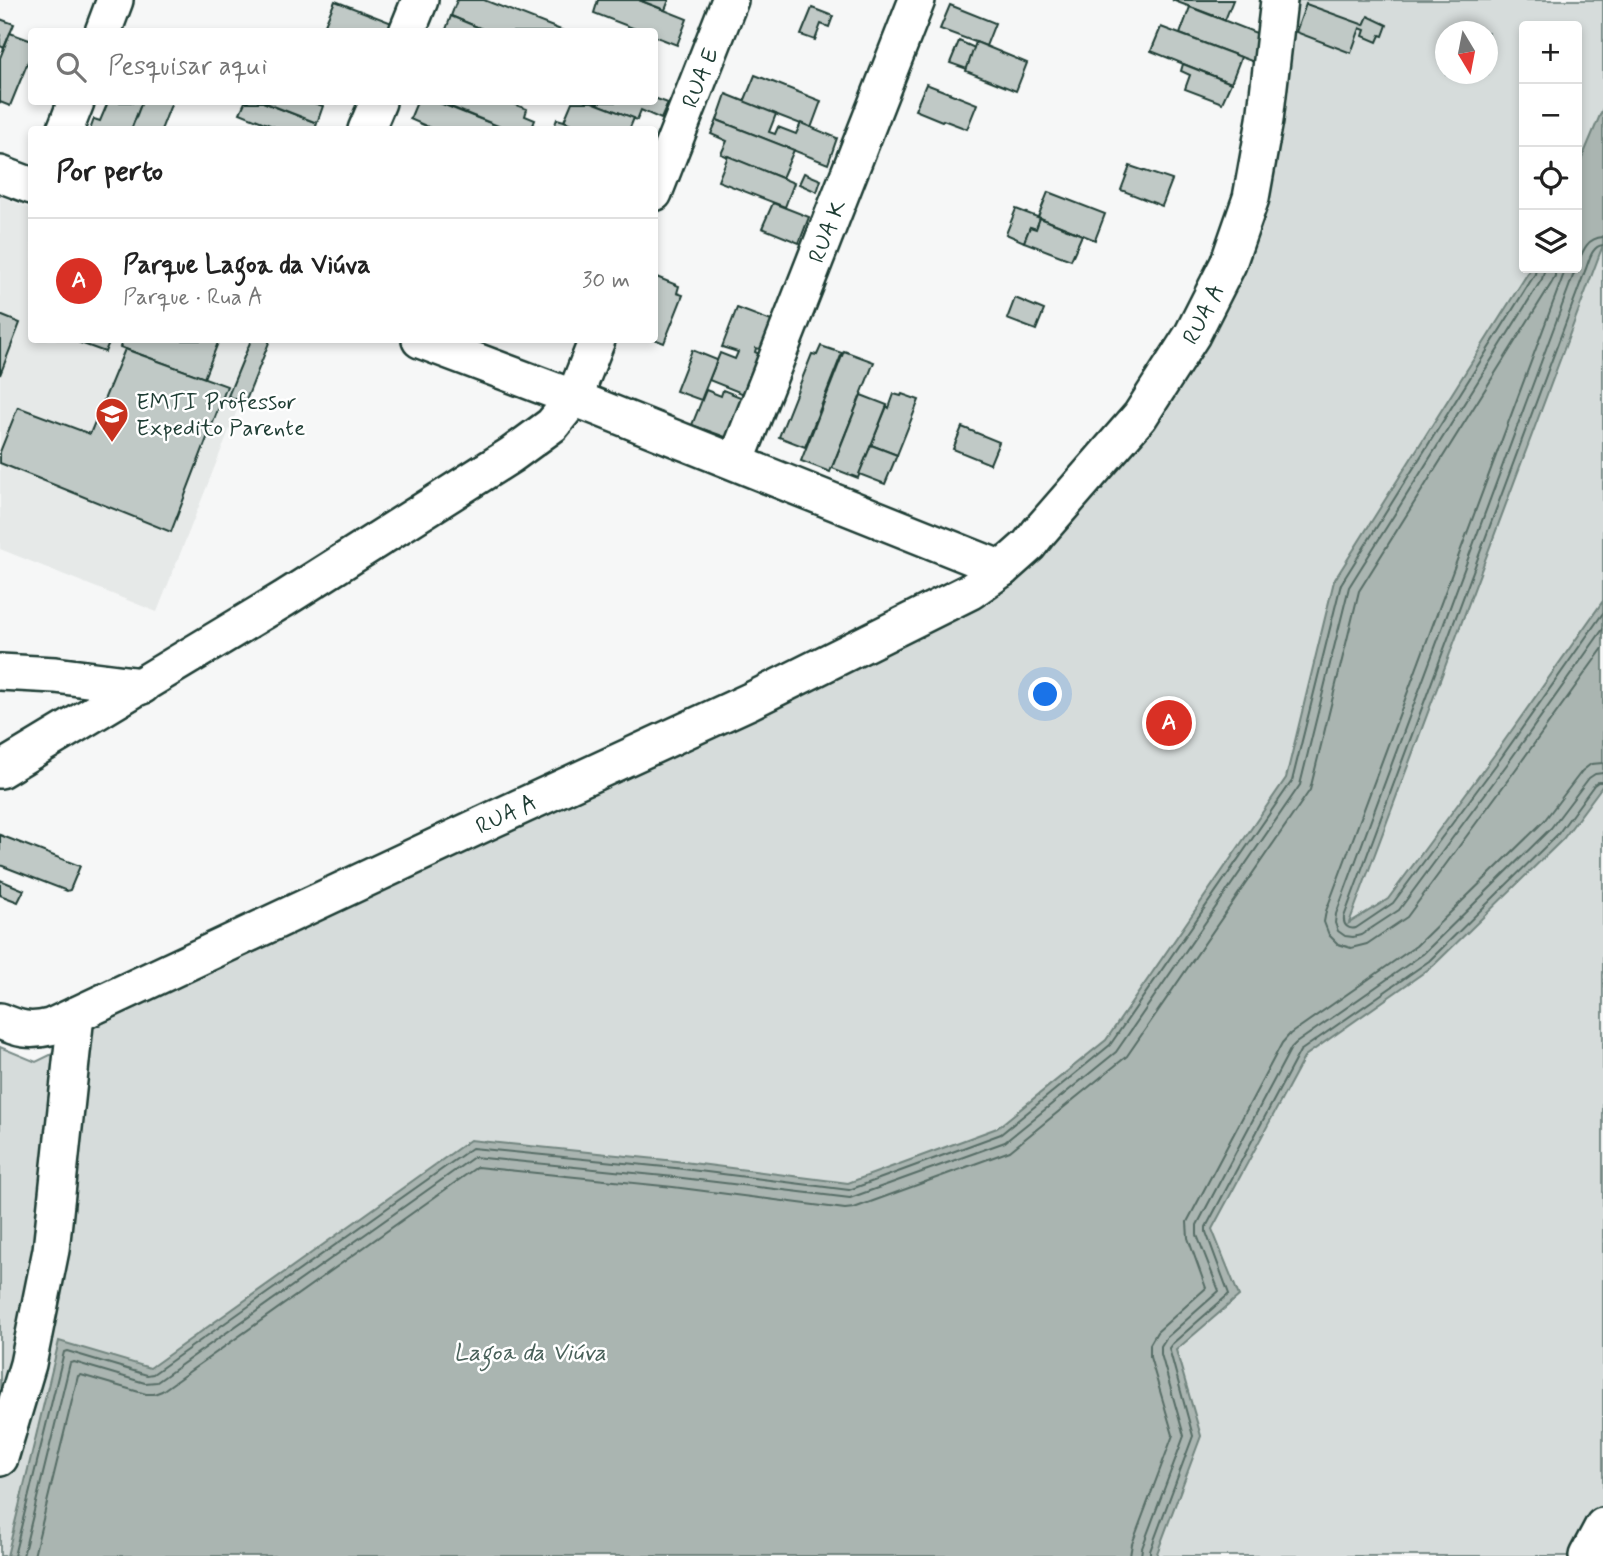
<!DOCTYPE html>
<html lang="pt">
<head>
<meta charset="utf-8">
<style>
	body { margin:0; font-family:Mynerve,sans-serif; background:#f2f2f2; color:#222 }
	.controls { position:absolute; right:21px; top:21px; display:grid; overflow:hidden; border-radius:7px; box-shadow:0 4px 10px #0003 }
	.controls button { width:63px; height:63px; display:grid; place-items:center; padding:0; border:0; border-bottom:2px solid #e0e0e0; background:#fff; color:#222; font:35px sans-serif }
	.compass { position:absolute; left:1435px; top:21px; width:63px; height:63px; border-radius:50%; background:#fff; box-shadow:0 4px 10px #0003; rotate:170deg }
	.you { position:absolute; left:1046px; top:695px; width:24px; height:24px; margin:-18px; border:5px solid #fff; border-radius:50%; background:#1a73e8; box-shadow:0 0 0 10px #1a73e833 }
	.badge { display:grid; place-items:center; width:46px; height:46px; border-radius:50%; background:#d93025; color:#fff; font-size:23px; font-weight:700 }
	.pin { position:absolute; translate:-50% -50%; border:4px solid #fff; box-shadow:0 2px 7px #0006 }
	.list { margin:0; padding:0; list-style:none }
	h2 { display:flex; justify-content:space-between; align-items:center; height:91px; margin:0; padding:0 28px; font-size:30px }
	h2 small { font-size:23px; font-weight:400; color:#767676 }
	.list li { display:grid; grid-template-columns:46px 1fr auto; gap:21px; align-items:center; box-sizing:border-box; height:126px; padding:0 28px; border-top:2px solid #e0e0e0 }
	.list b { display:block; font-size:26px; white-space:nowrap }
	.list p { margin:0; font-size:23px; white-space:nowrap; color:#767676 }
	.list em { font-size:23px; font-style:normal; color:#767676 }
	.icon { flex:none; width:38px; height:38px; fill:none; stroke:currentColor; stroke-width:2; stroke-linecap:round; stroke-linejoin:round }
	.map { position:relative; flex:none; width:1603px; height:1556px; overflow:hidden }
	.search { position:absolute; background:#fff; box-shadow:0 4px 10px #0003; left:28px; top:28px; width:630px; height:77px; display:flex; align-items:center; gap:18px; box-sizing:border-box; padding:0 24px; border-radius:7px; color:#767676; font-size:26px }
	.panel { position:absolute; background:#fff; box-shadow:0 4px 10px #0003; left:28px; top:126px; width:630px; height:217px; border-radius:7px }
	.map>svg:first-child { display:block }
	.built { fill:#e6e9e8 }
	.green { fill:#d6dcdb; stroke:#7a8c88; stroke-width:2; fill-rule:evenodd }
	.water { fill:#aab5b1; stroke:#72857f; stroke-width:2 }
	.lines { fill:none; stroke-linecap:round; stroke-linejoin:round }
	.shore { stroke:#576d66; stroke-width:2 }
	.building { fill:#c0c9c6; stroke:#1f3d34; stroke-width:2 }
	.minor-casing { stroke:#1f3d34; stroke-width:40 }
	.minor { stroke:#fff; stroke-width:35 }
	.labels { text-anchor:middle; stroke-width:5; stroke-linejoin:round; paint-order:stroke }
	.street-label { font-size:23px; fill:#1f3d34; stroke:#fff }
	.poi-label { font-size:23px; fill:#1f3d34; stroke:#fff; text-anchor:start }
	.water-label { font-size:24px; font-style:italic; fill:#49615a; stroke:#fff }
</style>
</head>
<body>
<div class="map">
<svg width="1603" height="1556" viewBox="0 0 1603 1556">
	<rect width="100%" height="100%" fill="#f6f7f7"/>
	<filter id="ink" filterUnits="userSpaceOnUse"><feTurbulence type="fractalNoise" baseFrequency=".0143" numOctaves="2"/><feDisplacementMap in="SourceGraphic" scale="14" xChannelSelector="R" yChannelSelector="G"/><feConvolveMatrix kernelMatrix="1 2 1 2 8 2 1 2 1" color-interpolation-filters="sRGB"/></filter>
	<g filter="url(#ink)">
		<polygon class="built" points="0,196 31,209 32,340 265,340 157,612 0,549"/>
		<path class="green" d="M1279,0H1603V1526L1587,1556H0V1047L36,1062L73,1044L76,1015L1029,545L1228,264ZM1524,26H1577V268H1524ZM1446,32H1488V74H1446Z"/>
		<polygon class="water" points="1603,108 1603,245 1349,923 1388,899 1495,754 1603,601 1603,785 1563,839 1433,966 1305,1056 1212,1229 1239,1296 1176,1350 1201,1436 1156,1556 7,1556 59,1341 150,1368 470,1140 676,1161 848,1183 997,1128 1106,1040 1286,778 1334,581 1531,268 1577,268 1577,170"/>
		<g class="lines">
			<g class="shore">
				<path d="M1603,237C1585,238 1582,254 1576,268L1336,914L1335,923L1338,931L1345,936L1353,937L1361,935L1399,910L1508,763L1603,629"/>
				<path d="M1603,245C1591,246 1589,262 1585,271L1344,917C1343,925 1348,930 1356,928L1393,903L1501,758L1603,613"/>
				<polyline points="1566,268 1326,911 1324,922 1329,935 1338,944 1351,948 1367,944 1407,917 1516,769 1603,648"/>
				<polyline points="14,1556 64,1352 67,1351 147,1375 153,1374 472,1148 675,1168 849,1190 1001,1134 1110,1045 1292,781 1341,584 1535,274 1536,268"/>
				<polyline points="23,1556 70,1363 74,1362 145,1383 157,1382 474,1157 674,1177 850,1198 1005,1142 1116,1052 1300,785 1349,587 1542,279 1545,268"/>
				<polyline points="34,1556 78,1376 81,1375 146,1394 154,1394 162,1391 477,1167 673,1187 845,1209 854,1208 1010,1151 1127,1056 1310,790 1359,591 1551,284 1555,276 1555,268"/>
				<polyline points="1130,1556 1132,1544 1173,1435 1150,1357 1150,1344 1157,1332 1206,1288 1188,1238 1187,1222 1282,1043 1290,1034 1416,946 1544,821 1582,771 1591,764 1603,763"/>
				<polyline points="1141,1556 1142,1548 1184,1436 1161,1354 1161,1346 1166,1338 1219,1291 1197,1235 1197,1225 1291,1048 1296,1043 1423,954 1551,828 1589,778 1595,774 1603,773"/>
				<polyline points="1150,1556 1150,1551 1193,1436 1169,1348 1172,1344 1229,1294 1206,1232 1206,1227 1300,1051 1429,961 1558,834 1594,785 1598,782 1603,782"/>
			</g>
		</g>
		<g class="building">
			<polygon points="457,0 484,0 566,32 489,32 451,16"/>
			<polygon points="598,0 639,0 687,19 677,45 654,36 654,32 643,32 594,13"/>
			<polygon points="639,0 669,0 665,10"/>
			<polygon points="1172,0 1233,0 1225,20"/>
			<polygon points="335,1 392,23 388,32 343,32 325,24"/>
			<polygon points="1306,4 1364,25 1368,16 1387,25 1383,36 1380,35 1377,42 1363,36 1365,30 1360,28 1351,53 1296,32"/>
			<polygon points="950,5 995,23 986,46 940,29"/>
			<polygon points="1190,7 1264,36 1254,62 1180,34"/>
			<polygon points="812,8 833,16 829,27 821,24 815,40 801,35"/>
			<polygon points="451,16 489,32 445,32"/>
			<polygon points="0,19 14,24 4,48 0,46"/>
			<polygon points="1161,27 1241,57 1231,83 1151,51"/>
			<polygon points="10,33 32,41 32,52 10,106 0,102 0,58"/>
			<polygon points="959,41 975,48 967,69 950,63"/>
			<polygon points="976,42 1027,63 1016,91 966,71"/>
			<polygon points="1183,64 1231,83 1222,103 1185,89 1190,75 1181,71"/>
			<polygon points="755,75 821,101 811,128 744,102"/>
			<polygon points="926,84 977,104 967,129 943,120 942,121 915,110"/>
			<polygon points="726,94 776,114 769,132 775,134 778,127 796,134 801,123 837,138 828,164 717,120"/>
			<polygon points="654,98 668,103 661,119 641,110 637,120 592,102 654,102"/>
			<polygon points="108,102 142,102 131,130 90,130 94,119 100,121"/>
			<polygon points="142,102 172,102 161,130 131,130"/>
			<polygon points="245,102 263,102 317,123 315,130 282,130 240,113"/>
			<polygon points="263,102 311,102 323,106 317,123"/>
			<polygon points="417,102 437,102 508,130 435,130 410,119"/>
			<polygon points="447,102 508,102 527,109 525,116 535,120 531,130 508,130 446,105"/>
			<polygon points="572,102 592,102 634,118 629,130 584,130 564,121"/>
			<polygon points="557,119 564,121 584,130 553,130"/>
			<polygon points="717,120 794,150 782,178 721,154 727,141 711,134"/>
			<polygon points="728,156 794,183 785,207 718,181"/>
			<polygon points="1130,166 1172,180 1162,206 1121,190"/>
			<polygon points="804,173 821,180 817,192 799,184"/>
			<polygon points="1048,192 1105,214 1095,240 1038,217"/>
			<polygon points="773,203 809,217 799,243 762,228"/>
			<polygon points="1016,209 1040,218 1036,229 1030,227 1024,242 1006,234"/>
			<polygon points="1040,218 1082,235 1071,260 1024,242 1030,227 1036,229"/>
			<polygon points="654,276 679,286 677,293 683,295 664,343 654,339"/>
			<polygon points="1015,298 1044,310 1036,330 1007,319"/>
			<polygon points="737,308 774,322 763,350 756,348 755,352 759,354 744,394 709,380 720,353 735,359 738,352 722,347"/>
			<polygon points="0,315 20,323 0,375"/>
			<polygon points="72,340 110,340 105,352"/>
			<polygon points="123,340 219,340 204,378 120,347"/>
			<polygon points="251,340 270,340 245,403 228,396"/>
			<polygon points="821,346 842,353 805,447 779,437 812,354 817,355"/>
			<polygon points="125,349 227,386 171,532 0,463 0,452 18,407 90,434"/>
			<polygon points="692,350 717,360 701,400 676,391"/>
			<polygon points="844,351 874,362 830,472 801,461"/>
			<polygon points="706,390 721,396 723,390 743,398 728,438 692,425"/>
			<polygon points="894,394 901,396 902,394 919,400 897,455 871,445 887,406 889,408"/>
			<polygon points="861,395 887,405 858,478 832,468"/>
			<polygon points="962,427 999,442 990,464 953,449"/>
			<polygon points="871,445 897,455 885,484 859,474"/>
			<polygon points="0,835 80,866 70,890 67,891 0,865"/>
			<polygon points="0,880 24,890 18,902 0,895"/>
		</g>
		<g class="lines">
			<defs>
				<g id="minor">
					<polyline points="103,32 115,0"/>
					<polyline points="407,32 420,0"/>
					<polyline points="65,130 76,102"/>
					<polyline points="366,130 378,102"/>
					<polyline points="0,174 32,186"/>
					<path id="s1" d="M654,193L730,0"/>
					<polyline points="420,340 574,398 597,340"/>
					<path id="s2" d="M736,462L917,0"/>
					<polyline points="0,672 55,675 142,686"/>
					<polyline points="0,770 284,599 511,455 552,425 574,398 1002,569"/>
					<path id="s3" d="M0,1021C19,1029 29,1032 50,1027L494,819L750,701L971,591L1002,569L1029,545L1039,532L1140,416L1192,335L1228,264L1251,198L1265,120L1279,0"/>
					<polyline points="0,1458 28,1364 51,1250 76,1015"/>
					<polyline points="1587,1556 1603,1526"/>
				</g>
			</defs>
			<use href="#minor" class="minor-casing"/>
			<use href="#minor" class="minor"/>
		</g>
	</g>
	<defs>
		<symbol id="school-pin" viewBox="-11 -11 22 30"><path d="M0 17L-7.5 6A9.5 9.5 0 1 1 7.5 6Z" fill="#c8321e" stroke="#fff"/><path d="M0-5L7-2L0 1L-7-2ZM-4 1L0 2.5L4 1V4Q0 6-4 4Z" fill="#fff"/></symbol>
	</defs>
	<g fill-rule="evenodd">
		<use href="#school-pin" x="93" y="395" width="38" height="52"/>
	</g>
	<g class="labels">
		<g class="street-label">
			<text dy="8" stroke="none"><textPath href="#s1" startOffset="124">RUA E</textPath></text>
			<text dy="8" stroke="none"><textPath href="#s2" startOffset="248">RUA K</textPath></text>
			<text dy="8" stroke="none"><textPath href="#s3" startOffset="1435">RUA A</textPath></text>
			<text dy="8" stroke="none"><textPath href="#s3" startOffset="555">RUA A</textPath></text>
		</g>
		<g class="poi-label">
			<text x="136" y="409">EMTI Professor<tspan x="136" dy="26">Expedito Parente</tspan></text>
		</g>
		<g class="water-label">
			<text x="530" y="1360">Lagoa da Viúva</text>
		</g>
	</g>
</svg>
<div class="controls">
<button>+</button>
<button>−</button>
<button><svg class="icon" aria-label="locate" viewBox="0 0 24 24"><circle cx="12" cy="12" r="6"/><path d="M12 2v4M12 18v4M2 12h4M18 12h4"/></svg></button>
<button><svg class="icon" aria-label="layers" viewBox="0 0 24 24"><path d="M12 4l9 5-9 5-9-5zM3 14l9 5 9-5"/></svg></button>
</div>
<svg class="compass" viewBox="-18 -18 36 36"><path d="M0-13l5 13h-10z" fill="#e53935"/><path d="M0 13l5-13h-10z" fill="#767676"/></svg>
<div class="you"></div>
<div class="pin badge" style="left:1169px;top:723px">A</div>
<div class="search"><svg class="icon" aria-label="search" viewBox="0 0 24 24"><circle cx="10" cy="10" r="6"/><path d="M15 15l6 6"/></svg>Pesquisar aqui</div>
<section class="panel">
<h2>Por perto<small></small></h2>
<ul class="list">
<li><span class="badge">A</span><div><b>Parque Lagoa da Viúva</b><p>Parque · Rua A</p></div><em>30 m</em></li>
</ul>
</section>
</div>
</body>
</html>
